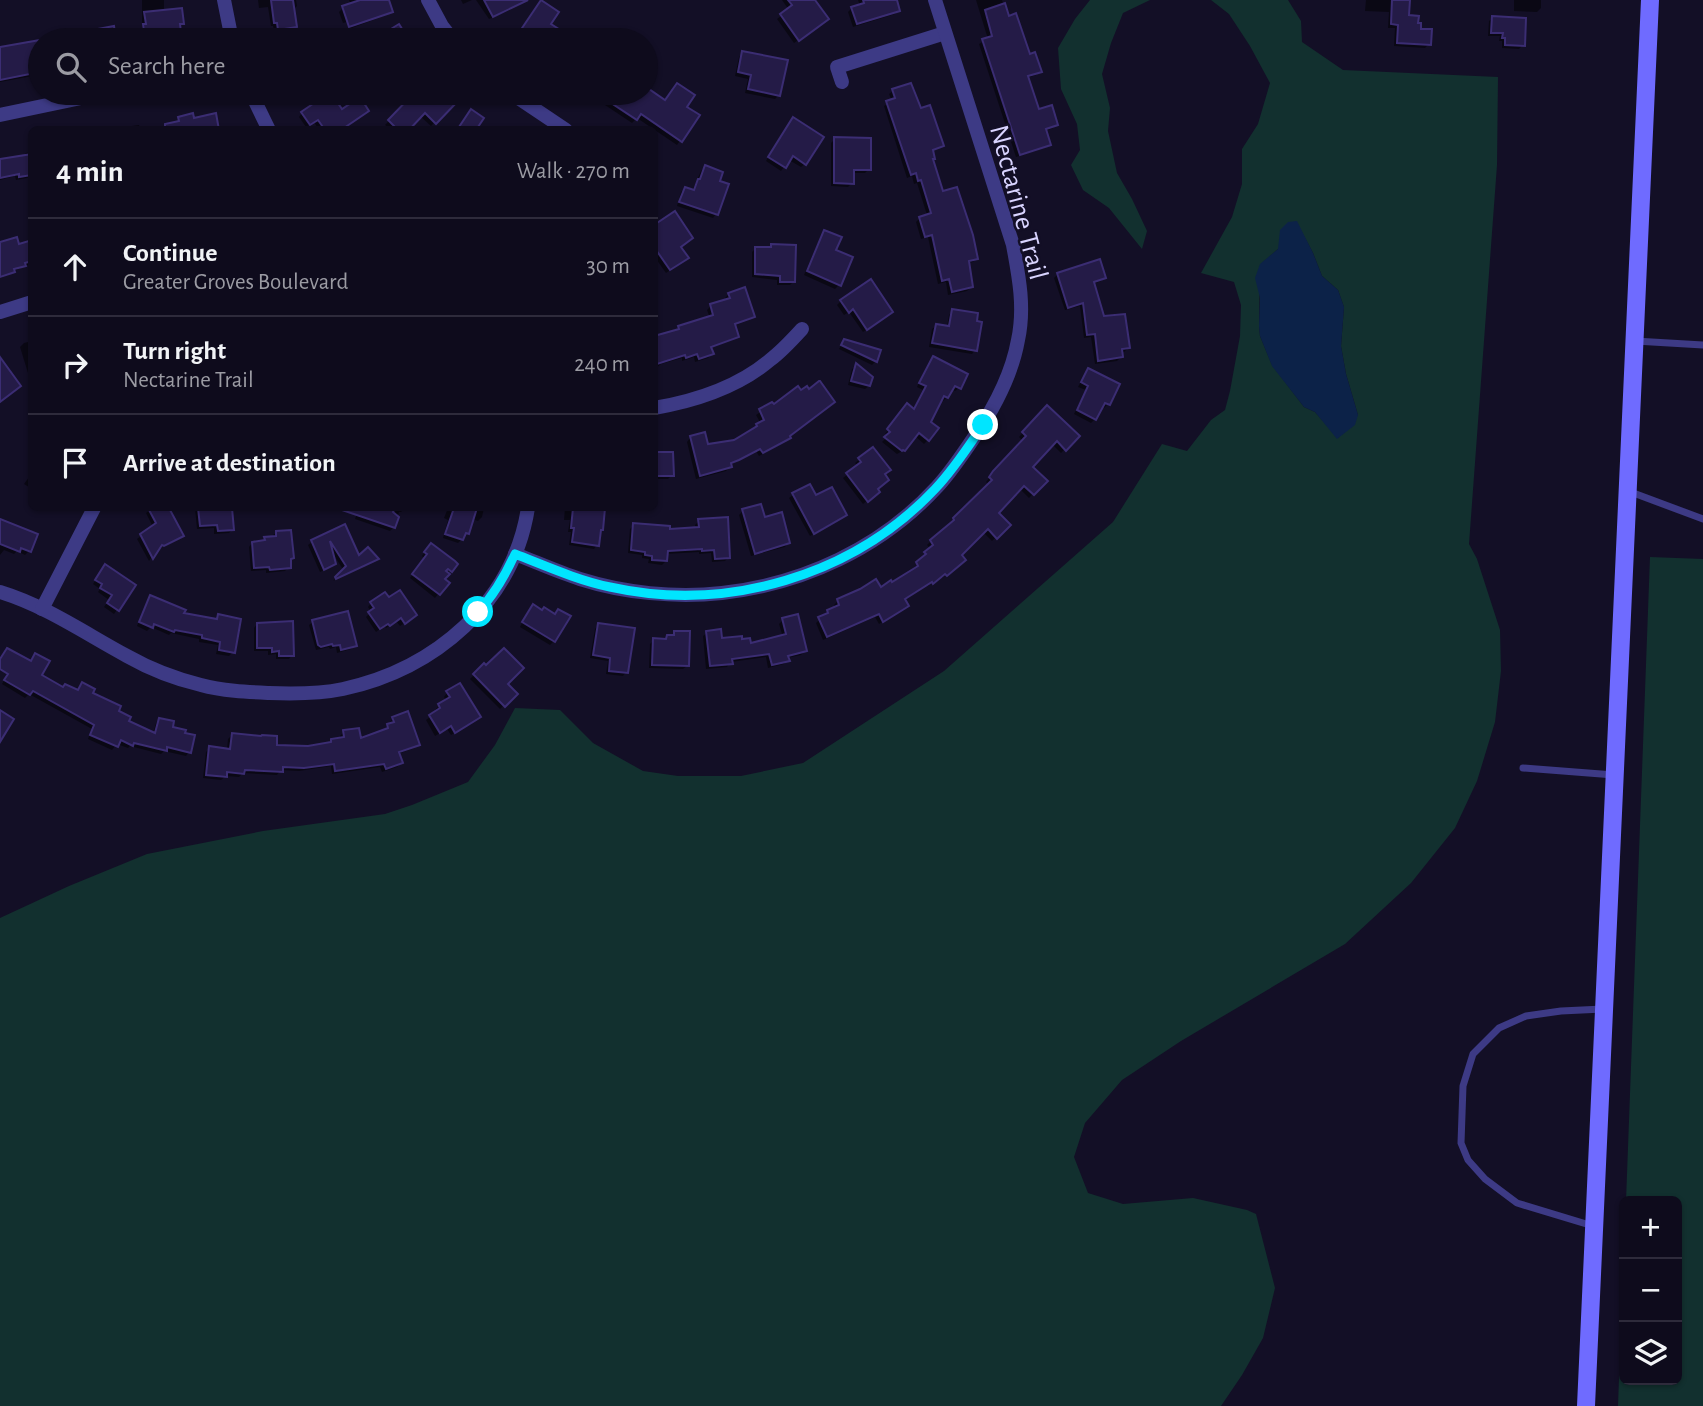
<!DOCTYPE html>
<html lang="en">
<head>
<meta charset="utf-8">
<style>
	body { margin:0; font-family:"Alegreya Sans",sans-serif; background:#171425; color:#f1f3f6 }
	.controls { position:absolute; right:21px; bottom:21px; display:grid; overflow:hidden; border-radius:10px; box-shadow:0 2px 5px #0004 }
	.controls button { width:63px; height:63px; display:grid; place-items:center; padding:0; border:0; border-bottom:2px solid #2e2b3b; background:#0e0b1c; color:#f1f3f6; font:35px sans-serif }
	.stop { position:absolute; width:21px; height:21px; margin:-16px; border:5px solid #00e5ff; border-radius:50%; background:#fff }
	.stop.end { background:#00e5ff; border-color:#fff; box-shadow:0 2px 7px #0008 }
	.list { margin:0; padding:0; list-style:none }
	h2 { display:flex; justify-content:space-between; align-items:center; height:91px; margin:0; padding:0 28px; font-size:30px }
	h2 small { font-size:23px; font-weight:400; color:#9b9ba3 }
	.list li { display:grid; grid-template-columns:46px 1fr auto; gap:21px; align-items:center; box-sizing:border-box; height:98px; padding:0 28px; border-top:2px solid #2e2b3b }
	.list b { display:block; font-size:26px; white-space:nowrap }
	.list p { margin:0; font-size:23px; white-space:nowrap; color:#9b9ba3 }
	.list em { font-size:23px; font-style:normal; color:#9b9ba3 }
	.icon { flex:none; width:38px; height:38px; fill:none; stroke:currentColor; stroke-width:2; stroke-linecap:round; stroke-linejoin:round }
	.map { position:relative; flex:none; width:1703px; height:1406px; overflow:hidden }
	.search { position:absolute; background:#0e0b1c; box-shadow:0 2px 5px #0004; left:28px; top:28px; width:630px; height:77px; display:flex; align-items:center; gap:18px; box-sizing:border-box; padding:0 24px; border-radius:38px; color:#9b9ba3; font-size:26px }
	.panel { position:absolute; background:#0e0b1c; box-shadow:0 2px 5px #0004; left:28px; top:126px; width:630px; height:385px; border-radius:10px }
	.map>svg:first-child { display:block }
	.green { fill:#12302f; fill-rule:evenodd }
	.water { fill:#0c2248 }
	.shadow { fill:#0007 }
	.building { fill:#241b47; stroke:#3b2d73; stroke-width:2 }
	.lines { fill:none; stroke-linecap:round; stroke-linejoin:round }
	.lane { stroke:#3d3a85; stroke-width:7 }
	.street { stroke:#3d3a85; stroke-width:14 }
	.secondary { stroke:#6f6bff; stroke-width:18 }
	.route { stroke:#00e5ff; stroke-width:9 }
	.labels { text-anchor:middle; stroke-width:5; stroke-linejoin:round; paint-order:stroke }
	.street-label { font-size:28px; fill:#d9d4ff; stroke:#130f26 }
</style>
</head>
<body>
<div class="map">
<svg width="1703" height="1406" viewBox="0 0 1703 1406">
	<rect width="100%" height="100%" fill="#130f26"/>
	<g class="green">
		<polygon points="1090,0 1150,0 1123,13 1111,43 1102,74 1110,108 1108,131 1117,173 1132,199 1147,231 1142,249 1109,208 1083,190 1071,165 1080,150 1077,124 1061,89 1058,48 1075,19"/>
		<path d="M1211,0H1288L1301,21L1302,42L1343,70L1498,77L1497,165L1469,544L1477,559L1500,630L1501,671L1495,722L1477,781L1455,828L1411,883L1345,944L1181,1041L1122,1080L1085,1123L1074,1157L1088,1193L1123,1204L1193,1198L1247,1210L1256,1214L1275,1288L1263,1338L1242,1375L1221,1406H0V918L69,886L147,854L263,831L385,814L412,805L468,782L495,745L515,708L560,710L593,743L643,771L678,776H741L803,763L944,671L1113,522L1162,444L1187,451L1211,420L1225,410L1230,391L1240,336L1241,305L1234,282L1201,273L1232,217L1242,184V149L1258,124L1270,83L1250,46L1229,14ZM1296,221L1313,253L1322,276L1338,290L1344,307L1341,346L1346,374L1358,415L1338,438L1315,412L1304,407L1272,365L1260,336L1259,326L1260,265L1278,249Z"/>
		<polygon points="1650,557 1703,559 1703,1406 1618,1406 1624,1237 1624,1380 1677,1380 1677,1201 1626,1201"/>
	</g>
	<polygon class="water" points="1297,221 1313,253 1322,276 1338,290 1344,307 1341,346 1346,374 1358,415 1355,425 1337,439 1315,412 1304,407 1272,366 1260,336 1259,326 1260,298 1255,278 1260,264 1278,249 1280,230 1288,222"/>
	<g class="shadow">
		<polygon points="142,0 164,0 164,12 182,23 178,27 180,40 141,40 140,30 142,28"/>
		<polygon points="258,0 296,0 297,6 293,10 295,27 291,31 275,33 273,26 271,26 268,7 259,8"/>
		<polygon points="349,0 387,0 391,12 387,15 349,29 347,22 343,23 339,12 343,8 351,5"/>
		<polygon points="461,0 472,0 463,4"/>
		<polygon points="476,0 511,0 514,6 510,10 489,19"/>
		<polygon points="782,0 813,0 823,23 794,43 777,19 789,10"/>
		<polygon points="858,0 895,0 898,10 895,14 853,27 848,12 852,8 860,6"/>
		<polygon points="976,0 1002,0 1008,18 1029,56 1040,71 1036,75 1027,78 1038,112 1056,124 1053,128 1045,131 1049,144 1045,148 1016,157 979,44 988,39"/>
		<polygon points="1366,0 1408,0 1408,17 1429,44 1425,48 1394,46 1395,28 1388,28 1389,12 1365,11"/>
		<polygon points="1514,0 1541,0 1541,8 1537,12 1514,11"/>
		<polygon points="1493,18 1523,45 1519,49 1502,48 1502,41 1499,41 1500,36 1488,36 1489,21"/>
		<polygon points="112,28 115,40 44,40"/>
		<polygon points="586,33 597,40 580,40"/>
		<polygon points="40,41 40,72 38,75 0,82 0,48"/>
		<polygon points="743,53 779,95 775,99 745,93 748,79 735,76 739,57"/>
		<polygon points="646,89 665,102 685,107 697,116 677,145 637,118 632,123 587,93 646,93"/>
		<polygon points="893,91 920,110 942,146 938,149 931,152 932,160 942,193 976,258 973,262 968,263 971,287 967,291 948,295 946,282 938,284 928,237 921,239 916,222 920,218 927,215 917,183 914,184 912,176 907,178 884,106 892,101 889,94"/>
		<polygon points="416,93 449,93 456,100 431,126 420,116 406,130 385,130 388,127 385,125"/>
		<polygon points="342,112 340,130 319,130 314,122 306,127 299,117 302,113"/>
		<polygon points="789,123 805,164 801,167 789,160 781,171 766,161"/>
		<polygon points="139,125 140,129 147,128 147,130 123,130 125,127"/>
		<polygon points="835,139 869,169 865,173 852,173 852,183 848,187 831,186 831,143"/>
		<polygon points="32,152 32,177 16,180 15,176 0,180 0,161 22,157 26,153"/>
		<polygon points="705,167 718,182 716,214 713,218 677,206 681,192 685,189 692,191 701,171"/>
		<polygon points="654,227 680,247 683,261 666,273 654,256"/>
		<polygon points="825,232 834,250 839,285 835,289 804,275 821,236"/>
		<polygon points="32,242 32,263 14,271 9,275 0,278 0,245 18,246"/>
		<polygon points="772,246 794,281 790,285 777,285 777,280 752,277 752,252 756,248 769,249"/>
		<polygon points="1058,274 1104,277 1101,281 1093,284 1103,318 1128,348 1124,352 1121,352 1121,357 1117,361 1095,364 1091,337 1084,338 1080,306 1065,310 1054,278"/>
		<polygon points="729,294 753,316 749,320 734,326 737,336 733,340 710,348 712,354 708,358 695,362 694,357 682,361 682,358 661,364 654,370 654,338 710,318 707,310 711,306 726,301 725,298"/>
		<polygon points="841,301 887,316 863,332 849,312 844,315 837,305"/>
		<polygon points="953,311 975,323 975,350 972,354 929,347 932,329 936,326 947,327 949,315"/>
		<polygon points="32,341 32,372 28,373 20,347 24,343"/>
		<polygon points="844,341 878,351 875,362 872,365 839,349"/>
		<polygon points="933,359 959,388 955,391 951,389 947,397 943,401 941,399 929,423 936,428 928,440 924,444 915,436 904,450 897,454 882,442 888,436 885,434 904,409 913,410 923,390 917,387 929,362"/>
		<polygon points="856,366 869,386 865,389 848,385 852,369"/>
		<polygon points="1088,371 1108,404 1104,408 1101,406 1095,419 1091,423 1074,414 1086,390 1078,387 1085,374"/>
		<polygon points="772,404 789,437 786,441 759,456 756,451 729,465 730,467 726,471 696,479 687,442 690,438 704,434 707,446 735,441 761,424 756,415"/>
		<polygon points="1047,407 1077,436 1061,453 1052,444 1030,467 1045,481 1029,498 1019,488 996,513 1009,525 992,541 983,532 960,555 960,563 942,578 940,576 928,586 927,585 903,600 903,609 879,624 875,617 823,640 816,623 828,612 835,608 834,605 838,601 881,590 915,570 914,568 931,549 927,545 989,485 986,482 990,477 1023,441 1019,437"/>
		<polygon points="872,449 883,475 874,495 863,504 843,478 858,466 855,463"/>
		<polygon points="654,454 672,475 668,479 654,479"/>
		<polygon points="32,473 32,489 24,484"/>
		<polygon points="793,495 816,498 841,518 810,536 789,498"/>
		<polygon points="153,508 167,508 182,535 178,539 158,549 149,561 137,539 153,527 146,513"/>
		<polygon points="195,508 231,508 233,529 229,533 214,534 214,528 197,529"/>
		<polygon points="359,508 405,508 401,512 399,512 394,527 390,531 355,519"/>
		<polygon points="448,508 484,508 482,517 478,521 472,519 468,533 458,543 443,538 448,520 444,518"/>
		<polygon points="565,508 604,508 601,529 599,532 597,545 594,549 569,545 571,532 568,532 570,520 564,520"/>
		<polygon points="743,511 764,519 788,543 785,547 751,556 739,515"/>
		<polygon points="699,521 729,557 725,561 712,562 711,553 699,554 699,552 666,554 666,561 662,565 648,563 649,559 642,558 642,555 628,553 630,529 634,525 668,531 695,529 695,525"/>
		<polygon points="0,524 29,551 25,555 17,551 14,554 4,550 0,555"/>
		<polygon points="344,527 358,558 377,559 373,562 333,581 344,571 332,552 334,564 330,567 320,572 308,545 312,542"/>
		<polygon points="276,533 289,561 289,567 285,571 266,573 266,570 251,571 249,547 252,543 262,542"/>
		<polygon points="428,549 450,571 443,580 447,583 435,598 410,578 425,559 422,556"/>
		<polygon points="102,570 132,588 114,614 104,607 109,600 98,592 100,589 93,584"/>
		<polygon points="151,597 182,614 215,620 219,616 233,652 229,656 216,654 218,645 199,642 199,639 171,633 169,635 151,627 147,631 137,626 147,601"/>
		<polygon points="371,603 411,619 400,626 396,621 386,628 384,626 376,632 366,617 371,612 368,607"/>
		<polygon points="529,610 554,641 550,645 520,627"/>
		<polygon points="783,620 805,651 801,655 787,658 788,660 784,664 768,668 766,657 731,662 727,667 706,669 703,636 707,633 721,640 749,645 783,637 779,624"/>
		<polygon points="313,622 355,645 351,649 337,653 336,647 330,649 329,647 316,650 309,625"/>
		<polygon points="257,624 292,655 289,659 276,659 276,654 268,655 268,651 254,651 254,628"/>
		<polygon points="598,625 626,672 623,676 606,674 608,661 590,658 595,629"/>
		<polygon points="675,633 687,666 683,669 649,668 650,644 654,640 664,641"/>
		<polygon points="7,650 30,662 36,655 40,675 63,688 77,692 83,684 91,693 116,712 127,722 153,734 156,723 159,719 171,728 183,734 189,752 186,756 164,751 161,754 130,746 128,748 117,744 112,750 88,739 92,729 29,694 25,698 2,684 9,672 0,671 0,659"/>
		<polygon points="484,665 515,694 500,709 470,679"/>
		<polygon points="447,693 475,720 451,735 447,729 435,736 426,720 437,712 435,710 439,706 447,701 444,697"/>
		<polygon points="393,719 418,744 414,748 398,754 401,763 397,767 382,772 380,767 332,774 331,766 299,771 281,770 277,775 243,773 239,777 226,776 221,780 203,778 206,752 210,748 227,750 228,739 232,735 275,746 308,748 327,745 331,741 341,739 340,736 344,732 359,741 384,730 390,725 389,723"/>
	</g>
	<g class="building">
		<polygon points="271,0 293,0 297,27 278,30 277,23 274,23"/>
		<polygon points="360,0 389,0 393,12 349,27 342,6"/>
		<polygon points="484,0 528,0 493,17"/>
		<polygon points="541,0 559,12 551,24 576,40 514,40"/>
		<polygon points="788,0 815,0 829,19 799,41 780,14 792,5"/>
		<polygon points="863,0 897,0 900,11 857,24 851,7 864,3"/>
		<polygon points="1392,0 1410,0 1409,15 1419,16 1418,23 1421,23 1421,29 1432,29 1431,45 1397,43 1398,25 1391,24"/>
		<polygon points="1005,3 1009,16 1016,13 1030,54 1035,52 1042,72 1028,76 1039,109 1052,105 1058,125 1046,129 1051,145 1020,155 982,39 992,36 985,10"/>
		<polygon points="182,8 184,24 180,24 182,40 145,40 143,24 146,24 144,12"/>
		<polygon points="1492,16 1526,18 1525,46 1505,45 1505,38 1502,38 1503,33 1491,33"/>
		<polygon points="399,24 409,40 373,40"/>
		<polygon points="114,26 116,40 71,40 71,34"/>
		<polygon points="40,40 40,72 0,80 0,47"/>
		<polygon points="742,51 788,60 780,96 748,89 751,75 738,72"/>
		<polygon points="677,83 695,95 687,107 700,115 682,142 641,114 637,120 596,93 646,93 646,87 665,100"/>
		<polygon points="911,83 921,108 930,105 944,146 933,150 935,159 933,159 943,191 957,187 973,235 978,259 969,261 973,287 952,292 949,279 942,281 932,235 925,237 919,217 931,213 921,180 918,181 916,173 911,175 886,101 895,98 892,89"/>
		<polygon points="329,93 331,93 342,109 360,97 369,111 341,130 325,130 318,120 310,125 301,112"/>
		<polygon points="414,93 452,93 459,100 436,124 425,113 409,130 398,130 388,120"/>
		<polygon points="471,109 484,118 476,130 457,130"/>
		<polygon points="193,113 194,118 216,113 219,130 165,130 165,124 179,121 178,117"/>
		<polygon points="793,117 824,137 806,165 793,156 786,168 768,157"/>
		<polygon points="834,137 871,138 871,170 854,170 854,184 834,183"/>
		<polygon points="32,154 32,175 19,177 19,174 0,178 0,159"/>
		<polygon points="705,165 723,172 720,181 729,184 718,215 679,202 685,187 694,190 698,179 700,179"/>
		<polygon points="675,211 693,238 681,247 689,258 670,270 654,247 654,225"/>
		<polygon points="824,230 842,237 836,250 853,257 841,286 807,271"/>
		<polygon points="17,237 19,244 32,240 32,261 25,263 26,266 14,269 15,272 0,277 0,242"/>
		<polygon points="771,244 796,245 795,282 780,282 780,276 755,274 755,247 771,247"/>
		<polygon points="1100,259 1106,278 1094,282 1104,316 1125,314 1130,348 1122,349 1123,357 1098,361 1095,334 1087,335 1083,303 1068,308 1057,273"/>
		<polygon points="871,279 893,312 867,330 853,309 849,313 840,300"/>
		<polygon points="745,287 755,317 735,324 739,337 711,347 714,354 699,359 697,354 686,358 685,355 654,365 654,336 679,329 678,326 713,315 710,304 730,298 728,293"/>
		<polygon points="952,309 978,313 977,321 982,322 977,351 932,343 936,324 949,326"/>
		<polygon points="844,339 881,350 877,362 841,345"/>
		<polygon points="933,356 968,374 961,389 955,386 948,398 944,396 931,422 939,428 929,441 919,433 905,451 903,450 902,451 884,437 890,432 887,429 907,403 914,409 926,386 919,383"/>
		<polygon points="0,357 21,386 0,402"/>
		<polygon points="856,363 873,377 870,386 851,381"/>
		<polygon points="1088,368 1120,384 1110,405 1105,403 1096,420 1077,410 1088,386 1081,382"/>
		<polygon points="819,381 820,381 835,402 790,436 791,438 763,453 760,449 739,460 731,463 732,467 700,476 690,436 705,432 708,444 734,440 757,426 756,424 764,420 759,409 772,402 774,404 798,386 801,390 807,386 809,389"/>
		<polygon points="1047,405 1080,436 1066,451 1057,441 1033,467 1048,481 1034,495 1024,486 999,513 1011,525 997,539 988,529 962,555 966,560 947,576 945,574 933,584 932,582 905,599 909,606 883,622 879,614 827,637 818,617 828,613 827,610 839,605 837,599 860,589 876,579 881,587 891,580 892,582 918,566 916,562 926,554 924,552 933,545 930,540 954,520 953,518 992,480 989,477 993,471 1026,436 1022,432"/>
		<polygon points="873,447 891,470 885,474 889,480 878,489 880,492 868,502 846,473 861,462 858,458"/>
		<polygon points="654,452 673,452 674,476 654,476"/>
		<polygon points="810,484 816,495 832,487 847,515 814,534 792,493"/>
		<polygon points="761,504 765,517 782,512 790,543 755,554 742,509"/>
		<polygon points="148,508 169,508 184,536 164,546 162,545 153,559 140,534 156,523"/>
		<polygon points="198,508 232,508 234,530 218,531 217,525 200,526"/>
		<polygon points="342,508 395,508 393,512 399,517 395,528 342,510"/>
		<polygon points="454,508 477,508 469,534 466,533 463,540 445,534"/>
		<polygon points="573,508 605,508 603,530 601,530 599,546 572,542 574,528 571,528"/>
		<polygon points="728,517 730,558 715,559 714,550 702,551 702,549 668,551 667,561 652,560 652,556 645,555 645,552 631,550 633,523 670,526 670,529 699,527 698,519"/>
		<polygon points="0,519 38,534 31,552 21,548 20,552 0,544"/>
		<polygon points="345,524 359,555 368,547 379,559 336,579 335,577 346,566 330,541 336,564 324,570 311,540"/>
		<polygon points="291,530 294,558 291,559 291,568 270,570 269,567 254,568 252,542 265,540 264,537 276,536 276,531"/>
		<polygon points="431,543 455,561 458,564 452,572 448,569 446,571 450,574 445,579 450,583 440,595 412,574 427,554 424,552"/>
		<polygon points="105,564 136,585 119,611 107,603 112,595 100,588 102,584 95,580"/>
		<polygon points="400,590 417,615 405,624 401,618 390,626 388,624 380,629 368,612 374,608 370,602 385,592 389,597"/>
		<polygon points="150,595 186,610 184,613 217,619 218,614 241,619 235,653 219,650 220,642 202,638 202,635 175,630 174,632 154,624 153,628 139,622"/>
		<polygon points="533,604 542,610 544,607 555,614 558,609 571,616 555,642 522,622"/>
		<polygon points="348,611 357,646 341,650 340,645 333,646 332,644 321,647 318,645 312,620"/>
		<polygon points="798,614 807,651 788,656 790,661 772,665 769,654 732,659 733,664 710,666 706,631 721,629 722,638 742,636 742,639 750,638 751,643 786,634 782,618"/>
		<polygon points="293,621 294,656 279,656 279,651 272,652 272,648 257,648 257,623"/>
		<polygon points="598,623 635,628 628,673 609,671 610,658 593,655"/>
		<polygon points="674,631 690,631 689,666 652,665 653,638 666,639 667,635 674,635"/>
		<polygon points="7,648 31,661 35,653 50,661 42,675 63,687 65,684 78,690 82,682 95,689 93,693 121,706 119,711 131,717 129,721 155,733 159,718 174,721 173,727 186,730 185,733 195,735 191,753 167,747 167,751 134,743 133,746 121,740 118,747 90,735 94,725 33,691 30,695 4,680 8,674 0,669 0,659"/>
		<polygon points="504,648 524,668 508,684 518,694 505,707 473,674 484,663 486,665"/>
		<polygon points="460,683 481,717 455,733 451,726 440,733 429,715 440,708 438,704 450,697 446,691"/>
		<polygon points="0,710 14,719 0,742"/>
		<polygon points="408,711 420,745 399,752 403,763 386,769 384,764 335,771 334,764 304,768 283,767 283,772 245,770 244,774 227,772 227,777 206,775 209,746 230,749 232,733 261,736 262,735 277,736 277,745 308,746 331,742 331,739 344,737 343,730 359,728 361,738 388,728 387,724 394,722 392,717"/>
	</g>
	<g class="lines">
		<g class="lane">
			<polyline points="1635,341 1703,345"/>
			<polyline points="1628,491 1703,519"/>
			<polyline points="1523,768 1614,775"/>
			<polyline points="1593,1226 1517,1203 1485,1179 1468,1160 1461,1143 1463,1086 1473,1054 1499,1028 1526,1016 1561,1011 1603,1009"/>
		</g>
		<g class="street">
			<polyline points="224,0 232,40"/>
			<polyline points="428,0 442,26 453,40"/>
			<polyline points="842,82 837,67 945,33"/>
			<polyline points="251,93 269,130"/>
			<polyline points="511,93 566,130"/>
			<polyline points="0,115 105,93"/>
			<polyline points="0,312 32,302"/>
			<path d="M654,408C695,401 738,387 770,360C782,351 792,340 802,329"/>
			<path d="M515,554C536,562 558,572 580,579C624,593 675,598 722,593C803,584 881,548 937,487C951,472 963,454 975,436C994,408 1012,374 1018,340C1025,308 1019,277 1013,245L935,0"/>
			<path d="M0,592C46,606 86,634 127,656C150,669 176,679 201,685C223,691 247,692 269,693C294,694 319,694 343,689C435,669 513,603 528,508"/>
			<polyline points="42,609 94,508"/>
		</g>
		<polyline class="secondary" points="1586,1406 1650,0"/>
	</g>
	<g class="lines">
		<path class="route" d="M478,612C494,595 505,576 515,554C546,566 577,580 610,587C727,613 853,576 935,489C954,469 968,447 983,425"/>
	</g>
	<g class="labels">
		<g class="street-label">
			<text transform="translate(1020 202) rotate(75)" y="10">Nectarine Trail</text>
		</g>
	</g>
</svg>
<div class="controls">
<button>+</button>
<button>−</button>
<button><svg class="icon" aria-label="layers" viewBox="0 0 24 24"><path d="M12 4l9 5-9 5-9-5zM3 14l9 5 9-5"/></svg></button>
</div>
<div class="stop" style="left:478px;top:612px"></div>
<div class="stop end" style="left:983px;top:425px"></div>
<div class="search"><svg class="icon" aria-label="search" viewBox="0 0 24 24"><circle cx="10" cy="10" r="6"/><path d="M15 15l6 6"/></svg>Search here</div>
<section class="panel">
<h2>4 min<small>Walk · 270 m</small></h2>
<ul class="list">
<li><svg class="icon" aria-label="ahead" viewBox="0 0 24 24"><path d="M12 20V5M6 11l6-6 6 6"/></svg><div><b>Continue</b><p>Greater Groves Boulevard</p></div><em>30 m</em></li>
<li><svg class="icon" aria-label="right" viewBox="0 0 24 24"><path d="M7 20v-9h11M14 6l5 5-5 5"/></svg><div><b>Turn right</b><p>Nectarine Trail</p></div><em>240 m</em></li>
<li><svg class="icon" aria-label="arrive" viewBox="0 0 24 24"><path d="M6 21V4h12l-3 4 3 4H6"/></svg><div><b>Arrive at destination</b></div></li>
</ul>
</section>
</div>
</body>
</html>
